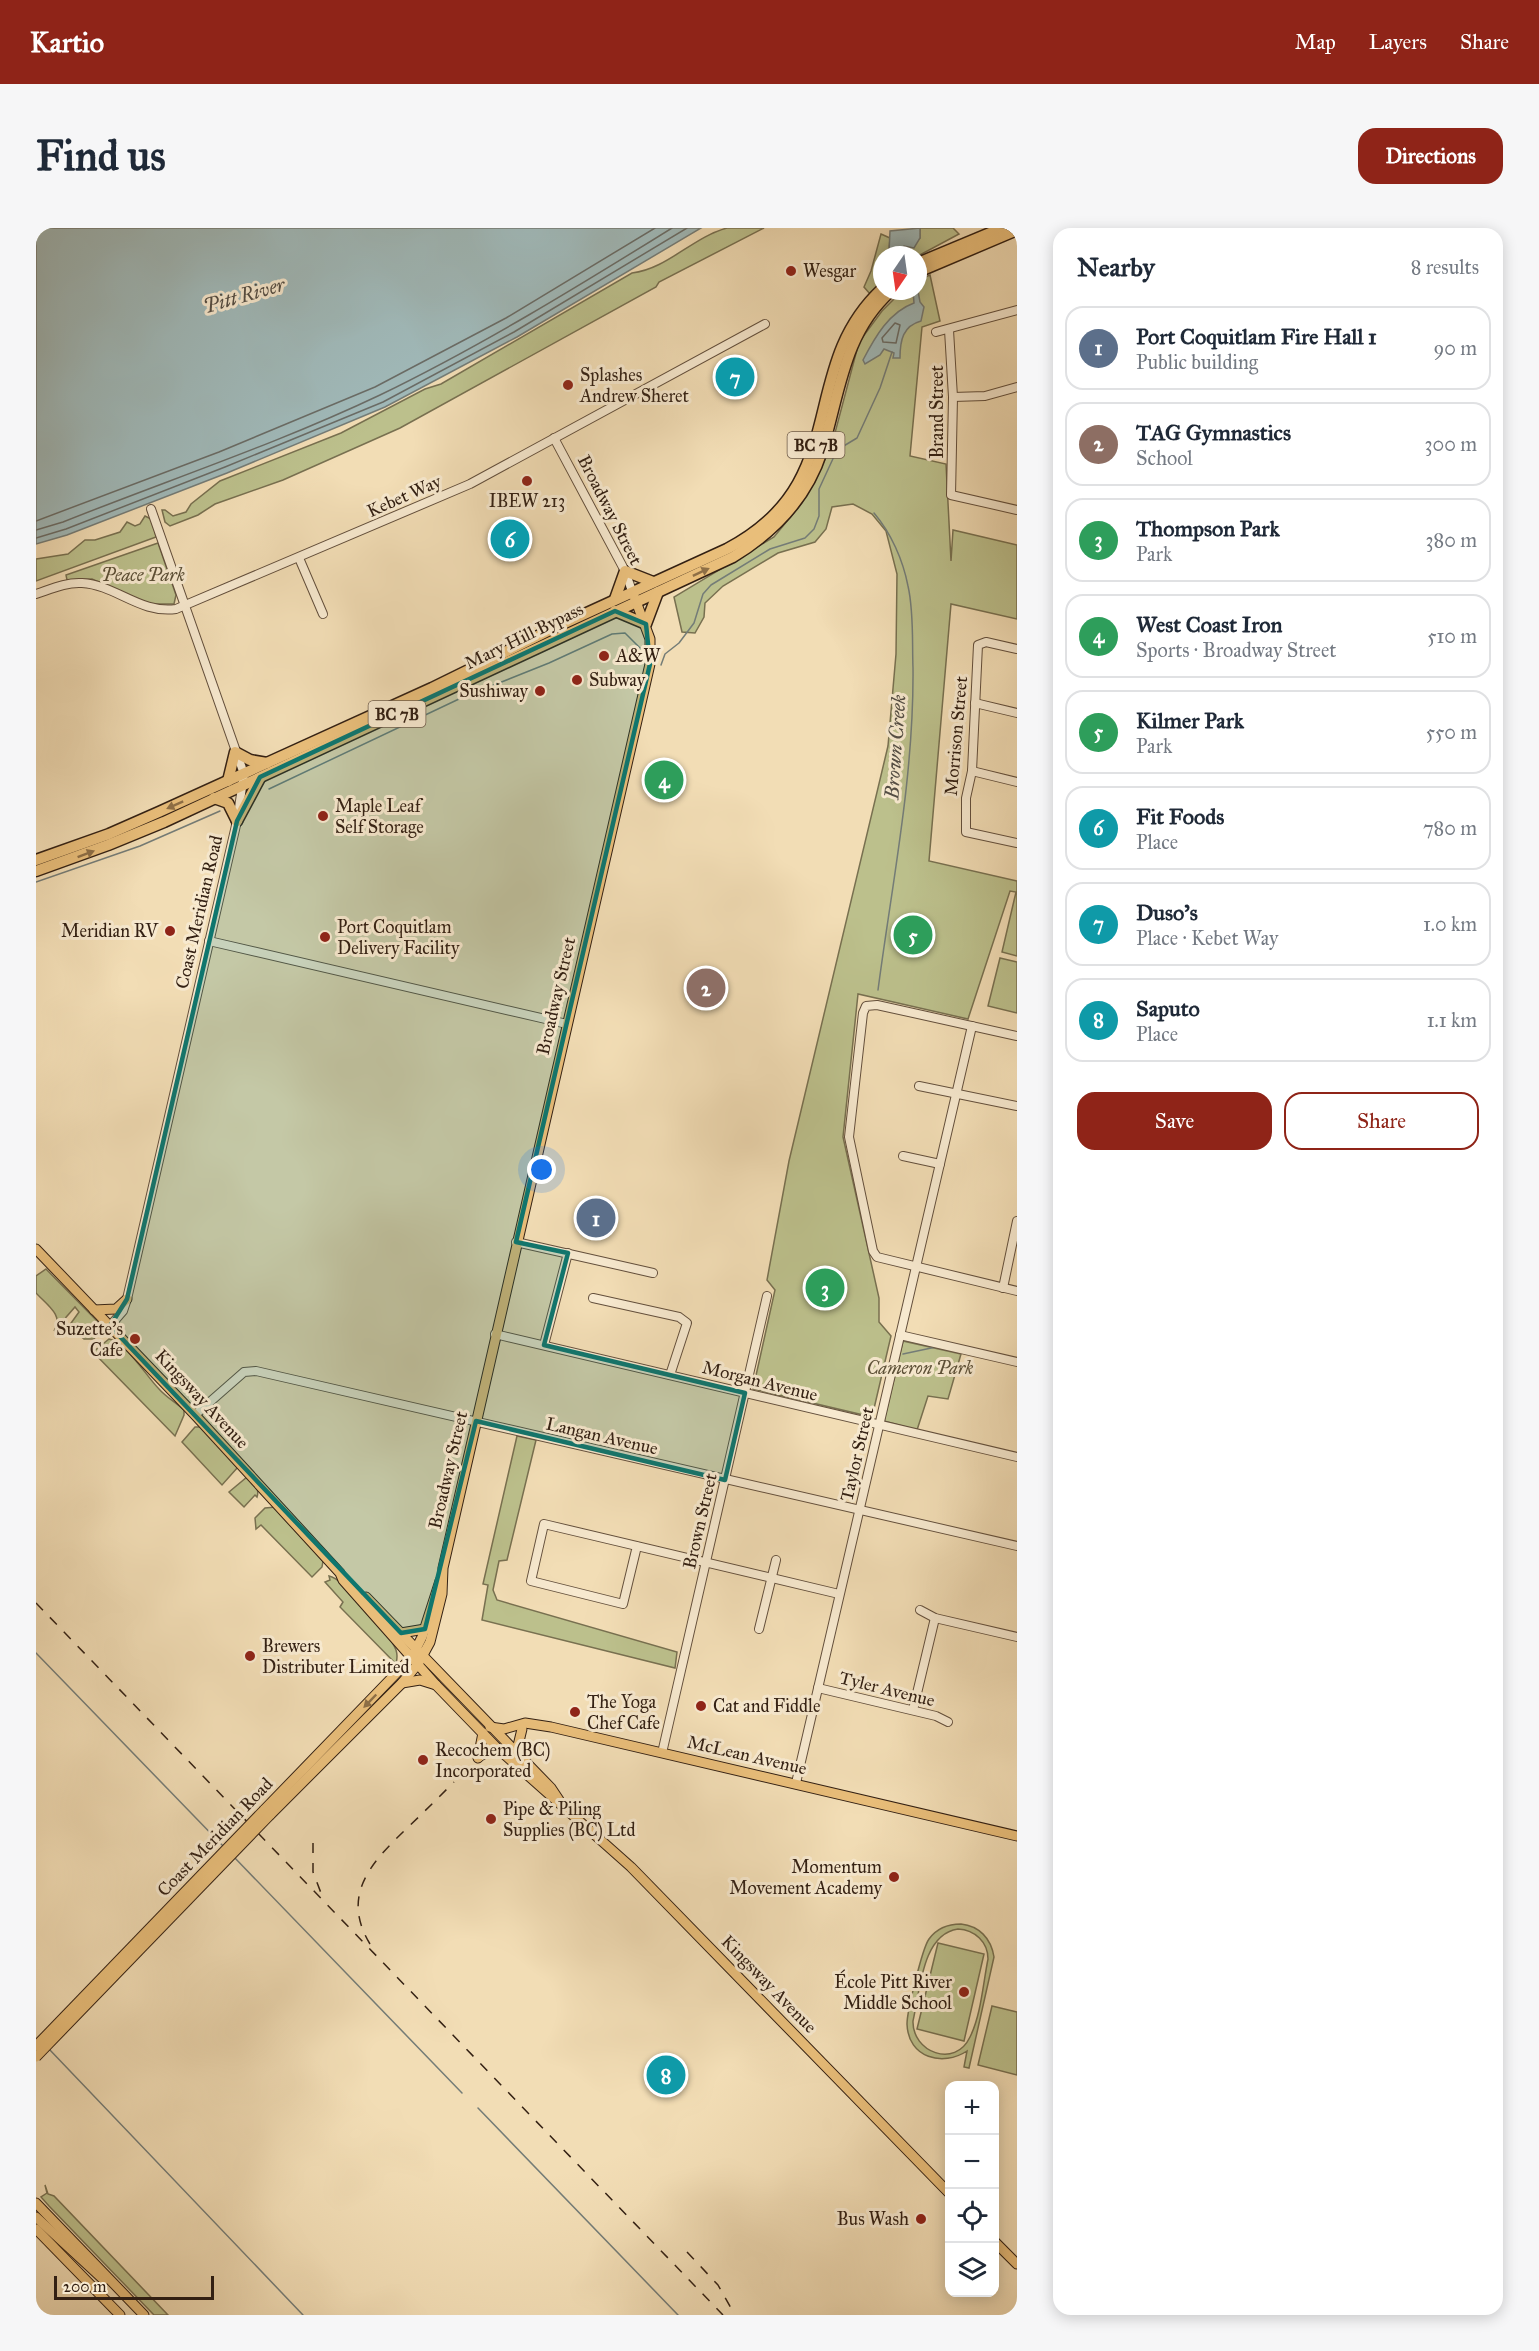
<!DOCTYPE html>
<html lang="en">
<head>
<meta charset="utf-8">
<style>
	body { margin:0; font-family:"IM FELL Great Primer",serif; background:#f6f6f7; color:#1f2937 }
	.controls { position:absolute; right:18px; bottom:18px; display:grid; overflow:hidden; border-radius:12px; box-shadow:0 3px 15px #0003 }
	.controls button { width:54px; height:54px; display:grid; place-items:center; padding:0; border:0; border-bottom:2px solid #e0e1e3; background:#fff; color:#1f2937; font:30px sans-serif }
	.compass { position:absolute; left:837px; top:18px; width:54px; height:54px; border-radius:50%; background:#fff; box-shadow:0 3px 15px #0003; rotate:193deg }
	.scale { position:absolute; left:18px; bottom:15px; width:160px; box-sizing:border-box; padding-left:6px; border:3px solid #332013; border-top:0; font-size:16px; line-height:21px; white-space:nowrap; color:#332013; -webkit-text-stroke:4px #f7e9cf; paint-order:stroke }
	.you { position:absolute; left:506px; top:942px; width:21px; height:21px; margin:-15px; border:4px solid #fff; border-radius:50%; background:#1a73e8; box-shadow:0 0 0 9px #1a73e833 }
	.badge { display:grid; place-items:center; width:39px; height:39px; border-radius:50%; background:#8f2418; color:#fff; font-size:20px; font-weight:700 }
	.pin { position:absolute; translate:-50% -50%; border:3px solid #fff; box-shadow:0 2px 6px #0006 }
	.list { margin:0; padding:0; list-style:none }
	h2 { display:flex; justify-content:space-between; align-items:center; height:78px; margin:0; padding:0 24px; font-size:26px }
	h2 small { font-size:20px; font-weight:400; color:#747a83 }
	.list li { display:grid; grid-template-columns:39px 1fr auto; gap:18px; align-items:center; box-sizing:border-box; height:84px; margin:0 12px 12px; padding:0 12px; border:2px solid #e0e1e3; border-radius:18px }
	.list b { display:block; font-size:22px; white-space:nowrap }
	.list p { margin:0; font-size:20px; white-space:nowrap; color:#747a83 }
	.list em { font-size:20px; font-style:normal; color:#747a83 }
	.actions { display:flex; gap:12px; padding:18px 24px }
	.actions a { flex:1; padding:14px 0; border:2px solid #8f2418; border-radius:18px; text-align:center; font-size:21px; color:#8f2418 }
	.actions .main { background:#8f2418; color:#fff }
	.icon { flex:none; width:33px; height:33px; fill:none; stroke:currentColor; stroke-width:2; stroke-linecap:round; stroke-linejoin:round }
	.map { position:relative; flex:none; width:981px; height:2087px; overflow:hidden; border-radius:18px }
	header { display:flex; align-items:center; gap:36px; box-sizing:border-box; height:84px; padding:0 30px; background:#8f2418; color:#fff }
	header strong { font-size:28px }
	nav { display:flex; gap:33px; margin-inline-start:auto; font-size:21px }
	.intro { display:flex; align-items:center; justify-content:space-between; box-sizing:border-box; height:144px; padding:0 36px }
	h1 { margin:0; font-size:42px }
	.button { padding:15px 27px; border-radius:18px; background:#8f2418; color:#fff; font-size:21px; font-weight:700 }
	main { display:flex; gap:36px; padding:0 36px }
	aside { flex:1; background:#fff; border-radius:18px; box-shadow:0 3px 15px #0003 }
	.map>svg:first-child { display:block }
	.green { fill:#bcc08c; stroke:#787050; stroke-width:1.5; fill-rule:evenodd }
	.water { fill:#a0b9b9; stroke:#747c77; stroke-width:1.5 }
	.lines { fill:none; stroke-linecap:round; stroke-linejoin:round }
	.shore { stroke:#6a6c66; stroke-width:1.5 }
	.stream { stroke:#747c77; stroke-width:1.5 }
	.minor-casing { stroke:#634f3c; stroke-width:10 }
	.major-casing { stroke:#332013; stroke-width:11 }
	.highway-casing { stroke:#332013; stroke-width:13 }
	.minor { stroke:#f7e9cf; stroke-width:8 }
	.major { stroke:#e9be7a; stroke-width:9 }
	.highway { stroke:#e9be7a; stroke-width:10 }
	.rail { stroke:#332013; stroke-width:1.5; stroke-dasharray:10 10; stroke-linecap:butt }
	.major-bridge-casing { stroke:#332013; stroke-width:11; stroke-linecap:butt }
	.major-bridge { stroke:#e9be7a; stroke-width:9 }
	.oneway { fill:#8e6f46 }
	.marked { fill:#0f766e; fill-opacity:0.2; stroke:#0f766e; stroke-width:4.5; stroke-linejoin:round }
	.poi-dot { fill:#8f2418; stroke:#f7e9cf; stroke-width:2 }
	.labels { text-anchor:middle; stroke-width:6; stroke-linejoin:round; paint-order:stroke }
	.shield { fill:#f7e9cf; stroke:#6e5c4b; stroke-width:1.5 }
	.shield-label { font-size:16px; font-weight:bold; fill:#332013 }
	.poi-label { font-size:18px; fill:#332013; stroke:#f7e9cf; text-anchor:start }
	.street-label { font-size:18px; fill:#332013; stroke:#f7e9cf }
	.park-label { font-size:18px; font-style:italic; fill:#5c5037; stroke:#f7e9cf }
	.water-label { font-size:20px; font-style:italic; fill:#544e45; stroke:#f7e9cf }
</style>
</head>
<body>
<header>
<strong>Kartio</strong>
<nav><a>Map</a><a>Layers</a><a>Share</a></nav>
</header>
<div class="intro"><h1>Find us</h1><a class="button">Directions</a></div>
<main>
<div class="map">
<svg width="981" height="2087" viewBox="0 0 981 2087">
	<rect width="100%" height="100%" fill="#f2ddb5"/>
	<filter id="stains"><feTurbulence type="fractalNoise" baseFrequency=".00333" numOctaves="4"/><feColorMatrix values="0 0 0 0 .2 0 0 0 0 .09 0 0 0 0 .02 0 0 0 .5 -.17"/></filter>
	<radialGradient id="worn" r=".72"><stop offset=".6" stop-color="#630" stop-opacity="0"/><stop offset="1" stop-color="#630" stop-opacity=".3"/></radialGradient>
	<g class="green">
		<path d="M691,0H728L623,54L620,59L364,200L247,252L179,276L162,287L134,298L129,294L126,282H129L137,288L150,284L155,276L184,253L305,205L389,161L405,156L596,45C631,41 657,9 691,0Z"/>
		<polygon points="884,0 917,0 923,6 882,28 859,27 868,17 874,21 884,10"/>
		<polygon points="845,6 854,10 853,24 855,27 846,27 846,54 834,66 828,59 835,43"/>
		<polygon points="894,47 904,93 886,99 874,228 910,236 915,333 917,302 981,317 981,391 915,376 893,633 981,653 981,728 966,724 980,664 974,663 932,791 822,766 807,909 843,1070 843,1094 855,1108 836,1189 717,1161 739,1062 731,1052 753,933 852,518 860,426 861,346 850,303 836,286 817,276 796,279 790,301 779,314 742,325 687,358 669,375 668,389 659,405 646,404 638,369 738,309 766,275 795,220 823,114 846,83 866,63 882,63 882,52"/>
		<polygon points="109,288 117,292 120,309 0,353 0,331 32,326 49,312 59,312 84,304 91,294 99,298 104,296"/>
		<polygon points="122,315 140,367 138,376 113,376 56,351 31,352 30,347"/>
		<polygon points="964,730 981,734 981,785 952,778"/>
		<path d="M10,1041L66,1098L58,1111H48L33,1098L43,1084L39,1079L18,1103C29,1088 10,1076 0,1065V1048Z"/>
		<path d="M73,1111C89,1113 111,1149 123,1161C130,1169 139,1174 148,1182V1187L139,1208L57,1124Z"/>
		<polygon points="867,1113 925,1126 912,1171 892,1168 881,1202 848,1193"/>
		<polygon points="159,1199 165,1199 202,1239 186,1257 146,1214"/>
		<polygon points="481,1208 500,1212 471,1332 463,1333 457,1362 461,1372 641,1424 639,1440 446,1392 452,1357 447,1356"/>
		<path d="M211,1249C218,1255 224,1259 221,1269L219,1267L208,1279L193,1264Z"/>
		<polygon points="240,1279 287,1333 286,1339 276,1349 225,1297 220,1301 219,1290 229,1280"/>
		<path d="M293,1348C309,1351 354,1407 360,1422C362,1428 361,1431 360,1436L304,1379L307,1374L289,1354L294,1352Z"/>
		<path d="M925,1696C943,1698 955,1710 958,1729L933,1840L928,1839L931,1823C907,1839 872,1830 871,1796C871,1784 886,1721 893,1711C901,1700 912,1696 925,1696ZM922,1701C939,1702 952,1714 952,1731C947,1756 945,1787 934,1809C919,1841 876,1824 877,1793C884,1763 886,1706 922,1701Z"/>
		<polygon points="902,1715 948,1726 928,1813 881,1801"/>
		<polygon points="956,1778 981,1784 981,1847 942,1837"/>
		<polygon points="9,1957 12,1966 18,1968 132,2087 118,2087 13,1978 5,1969 11,1965"/>
	</g>
	<g class="water">
		<polygon points="0,0 665,0 481,109 349,179 191,245 31,307 0,316"/>
		<polygon points="884,0 884,10 878,20 868,18 859,27 853,24 854,3"/>
		<path d="M877,63H882L884,74L888,79L885,93C867,98 864,112 864,130H857L858,125L848,121L844,127L829,136L827,132C839,109 853,84 878,75Z"/>
	</g>
	<g class="lines">
		<g class="shore">
			<polygon points="859,95 864,97 860,115 847,114 846,110"/>
			<polyline points="0,293 183,224 339,159 470,90 619,0"/>
			<path d="M0,302L27,294C132,252 241,216 344,167C445,118 541,59 636,0"/>
			<polyline points="0,310 30,301 189,239 347,174 478,104 651,0"/>
		</g>
		<g class="stream">
			<path d="M838,285C855,305 867,332 872,358C878,384 876,414 877,440C878,549 856,655 842,762"/>
			<polyline points="625,437 629,426 643,415 658,395 667,366 675,357 734,321 769,310 778,301 783,288 783,261 801,222 821,210 844,160 856,124"/>
			<polyline points="233,561 423,471 513,435 576,406 589,405 604,420"/>
			<polyline points="0,654 104,618 184,583"/>
			<polyline points="867,1126 900,1119"/>
			<polyline points="0,1425 188,1619"/>
			<polyline points="197,1628 426,1865"/>
			<polyline points="13,1821 267,2087"/>
			<polyline points="442,1880 642,2087"/>
		</g>
		<defs>
			<g id="minor">
				<polyline points="913,102 917,169 915,267 981,282"/>
				<polyline points="900,104 981,82"/>
				<polyline points="917,169 949,168 981,159"/>
				<polyline points="518,210 589,343 596,363"/>
				<polyline points="263,330 287,386"/>
				<path d="M0,366C15,361 30,354 46,355C80,357 104,386 140,381L434,256L729,96"/>
				<polyline points="981,421 950,414 942,417 936,543 930,570 930,604 981,615"/>
				<polyline points="939,475 981,485"/>
				<polyline points="936,543 981,554"/>
				<polyline points="173,713 531,796"/>
				<polyline points="981,808 841,777 830,778 827,785 813,909 837,1023 841,1029 981,1063"/>
				<polyline points="883,858 981,878"/>
				<polyline points="867,928 904,936"/>
				<polyline points="480,1014 617,1045"/>
				<polyline points="967,1060 981,993"/>
				<polyline points="557,1070 643,1089 651,1095 634,1147"/>
				<polyline points="74,1098 87,1083 91,1071 201,593 208,546 115,281"/>
				<polyline points="459,1106 981,1229"/>
				<polyline points="864,1107 981,1134"/>
				<polyline points="508,1117 532,1025"/>
				<polyline points="159,1187 208,1144 220,1143 981,1318"/>
				<polyline points="601,1318 587,1376 495,1353 508,1296 803,1366"/>
				<polyline points="884,1382 899,1390 981,1409"/>
				<polyline points="723,1401 740,1332"/>
				<polyline points="782,1460 900,1488 912,1494"/>
				<polyline points="877,1482 899,1390"/>
				<polyline points="626,1525 731,1068"/>
				<polyline points="442,1530 460,1519"/>
				<polyline points="760,1555 936,798"/>
			</g>
			<g id="major">
				<polyline points="0,1021 159,1187 304,1345 307,1352 400,1457 460,1519 595,1639 914,1966"/>
				<polyline points="58,1082 80,1081 91,1071"/>
				<polyline points="330,1369 515,1560 523,1572"/>
				<polyline points="365,1405 389,1401"/>
				<polyline points="366,1455 384,1452 400,1457"/>
				<polyline points="454,1499 468,1501 489,1495 515,1499 981,1608"/>
				<polyline points="480,1526 486,1501"/>
				<polyline points="442,1530 447,1505"/>
				<polyline points="228,1582 376,1429 386,1409 404,1353"/>
				<polyline points="234,1587 366,1455 382,1436 394,1414 406,1366 407,1340 614,436 614,411 598,368"/>
				<polyline points="0,1975 108,2087"/>
				<polyline points="0,1989 68,2052"/>
				<polyline points="0,2001 84,2087"/>
				<polyline points="958,2013 981,2036"/>
			</g>
			<g id="highway">
				<polyline points="882,35 966,0"/>
				<polyline points="882,44 981,2"/>
				<polyline points="579,371 589,343 617,354"/>
				<polyline points="579,383 610,396 622,364"/>
				<polyline points="192,553 199,524 214,532 231,535"/>
				<polyline points="178,570 192,575 201,593"/>
				<polyline points="201,593 224,550"/>
				<path d="M0,632L73,606L123,584L396,460L518,400L691,321C819,254 759,142 846,61"/>
				<path d="M0,643L72,617L128,594L697,329C738,304 771,270 786,223C804,165 807,106 855,63"/>
			</g>
		</defs>
		<use href="#minor" class="minor-casing"/>
		<use href="#major" class="major-casing"/>
		<use href="#highway" class="highway-casing"/>
		<use href="#minor" class="minor"/>
		<use href="#major" class="major"/>
		<use href="#highway" class="highway"/>
		<g class="rail">
			<polyline points="0,1375 687,2087"/>
			<polyline points="277,1615 277,1644 285,1665"/>
			<path d="M334,1716C305,1668 334,1636 368,1603C385,1587 401,1571 418,1554"/>
			<polyline points="651,2024 682,2057 699,2087"/>
		</g>
		<defs>
			<g id="major-bridge">
				<polyline points="0,1818 228,1582"/>
				<polyline points="0,1829 234,1587"/>
			</g>
		</defs>
		<use href="#major-bridge" class="major-bridge-casing"/>
		<use href="#major-bridge" class="major-bridge"/>
	</g>
	<defs><path id="oneway-solid" d="M-6-.8H1V-3.2L6.5 0L1 3.2V.8H-6Z" transform="scale(1.5)"/></defs>
	<g class="oneway">
		<use href="#oneway-solid" transform="translate(665 344) rotate(-25)"/>
		<use href="#oneway-solid" transform="translate(139 577) rotate(156)"/>
		<use href="#oneway-solid" transform="translate(50 626) rotate(-21)"/>
		<use href="#oneway-solid" transform="translate(334 1473) rotate(134)"/>
	</g>
	<path class="marked" d="M579,383L610,396L614,436L480,1014L532,1025L508,1117L709,1165L689,1252L440,1193L389,1401L365,1405L74,1098L91,1071L201,593L224,549Z"/>
	<g class="poi-dot">
		<circle cx="755" cy="43" r="6"/>
		<circle cx="532" cy="157" r="6"/>
		<circle cx="491" cy="253" r="6"/>
		<circle cx="568" cy="428" r="6"/>
		<circle cx="541" cy="452" r="6"/>
		<circle cx="504" cy="463" r="6"/>
		<circle cx="287" cy="588" r="6"/>
		<circle cx="134" cy="703" r="6"/>
		<circle cx="289" cy="709" r="6"/>
		<circle cx="99" cy="1111" r="6"/>
		<circle cx="214" cy="1428" r="6"/>
		<circle cx="665" cy="1478" r="6"/>
		<circle cx="539" cy="1484" r="6"/>
		<circle cx="387" cy="1532" r="6"/>
		<circle cx="455" cy="1591" r="6"/>
		<circle cx="858" cy="1649" r="6"/>
		<circle cx="928" cy="1764" r="6"/>
		<circle cx="885" cy="1991" r="6"/>
	</g>
	<g class="labels">
		<g class="shield">
			<rect x="751.5" y="204" width="57" height="26" rx="4.5"/>
			<rect x="332.5" y="473" width="57" height="26" rx="4.5"/>
		</g>
		<g class="shield-label">
			<text x="780" y="223">BC 7B</text>
			<text x="361" y="492">BC 7B</text>
		</g>
		<g class="poi-label">
			<text x="767" y="49">Wesgar</text>
			<text x="544" y="153">Splashes<tspan x="544" dy="21">Andrew Sheret</tspan></text>
			<text x="491" y="279" text-anchor="middle">IBEW 213</text>
			<text x="580" y="434">A&amp;W</text>
			<text x="553" y="458">Subway</text>
			<text x="492" y="469" text-anchor="end">Sushiway</text>
			<text x="299" y="584">Maple Leaf<tspan x="299" dy="21">Self Storage</tspan></text>
			<text x="301" y="705">Port Coquitlam<tspan x="301" dy="21">Delivery Facility</tspan></text>
			<text x="122" y="709" text-anchor="end">Meridian RV</text>
			<text x="87" y="1107" text-anchor="end">Suzette's<tspan x="87" dy="21">Cafe</tspan></text>
			<text x="226" y="1424">Brewers<tspan x="226" dy="21">Distributer Limited</tspan></text>
			<text x="551" y="1480">The Yoga<tspan x="551" dy="21">Chef Cafe</tspan></text>
			<text x="677" y="1484">Cat and Fiddle</text>
			<text x="399" y="1528">Recochem (BC)<tspan x="399" dy="21">Incorporated</tspan></text>
			<text x="467" y="1587">Pipe &amp; Piling<tspan x="467" dy="21">Supplies (BC) Ltd</tspan></text>
			<text x="846" y="1645" text-anchor="end">Momentum<tspan x="846" dy="21">Movement Academy</tspan></text>
			<text x="916" y="1760" text-anchor="end">École Pitt River<tspan x="916" dy="21">Middle School</tspan></text>
			<text x="873" y="1997" text-anchor="end">Bus Wash</text>
		</g>
		<g class="street-label">
			<text transform="translate(901 184) rotate(-90)" y="6">Brand Street</text>
			<text transform="translate(368 268) rotate(-24)" y="6">Kebet Way</text>
			<text transform="translate(574 282) rotate(63)" y="6">Broadway Street</text>
			<text transform="translate(488 408) rotate(-26)" y="6">Mary Hill Bypass</text>
			<text transform="translate(920 508) rotate(-85)" y="6">Morrison Street</text>
			<text transform="translate(163 684) rotate(-77)" y="6">Coast Meridian Road</text>
			<text transform="translate(520 768) rotate(-77)" y="6">Broadway Street</text>
			<text transform="translate(724 1153) rotate(14)" y="6">Morgan Avenue</text>
			<text transform="translate(166 1171) rotate(47)" y="6">Kingsway Avenue</text>
			<text transform="translate(566 1208) rotate(13)" y="6">Langan Avenue</text>
			<text transform="translate(821 1226) rotate(-77)" y="6">Taylor Street</text>
			<text transform="translate(412 1242) rotate(-77)" y="6">Broadway Street</text>
			<text transform="translate(664 1293) rotate(-77)" y="6">Brown Street</text>
			<text transform="translate(851 1461) rotate(14)" y="6">Tyler Avenue</text>
			<text transform="translate(711 1527) rotate(13)" y="6">McLean Avenue</text>
			<text transform="translate(179 1609) rotate(-46)" y="6">Coast Meridian Road</text>
			<text transform="translate(733 1756) rotate(46)" y="6">Kingsway Avenue</text>
		</g>
		<g class="park-label">
			<text x="107" y="353">Peace Park</text>
			<text x="884" y="1146">Cameron Park</text>
		</g>
		<g class="water-label">
			<text transform="translate(208 67) rotate(-16)" y="7">Pitt River</text>
			<text transform="translate(859 519) rotate(-86)" y="7">Brown Creek</text>
		</g>
	</g>
	<rect width="100%" height="100%" filter="url(#stains)"/>
	<rect width="100%" height="100%" fill="url(#worn)"/>
</svg>
<div class="controls">
<button>+</button>
<button>−</button>
<button><svg class="icon" aria-label="locate" viewBox="0 0 24 24"><circle cx="12" cy="12" r="6"/><path d="M12 2v4M12 18v4M2 12h4M18 12h4"/></svg></button>
<button><svg class="icon" aria-label="layers" viewBox="0 0 24 24"><path d="M12 4l9 5-9 5-9-5zM3 14l9 5 9-5"/></svg></button>
</div>
<svg class="compass" viewBox="-18 -18 36 36"><path d="M0-13l5 13h-10z" fill="#e53935"/><path d="M0 13l5-13h-10z" fill="#747a83"/></svg>
<div class="scale">200 m</div>
<div class="you"></div>
<div class="pin badge" style="left:560px;top:990px;background:#5c6f8a">1</div>
<div class="pin badge" style="left:670px;top:760px;background:#8d6e63">2</div>
<div class="pin badge" style="left:789px;top:1060px;background:#2e9e5b">3</div>
<div class="pin badge" style="left:628px;top:552px;background:#2e9e5b">4</div>
<div class="pin badge" style="left:877px;top:707px;background:#2e9e5b">5</div>
<div class="pin badge" style="left:474px;top:311px;background:#0f9aa8">6</div>
<div class="pin badge" style="left:699px;top:149px;background:#0f9aa8">7</div>
<div class="pin badge" style="left:630px;top:1847px;background:#0f9aa8">8</div>
</div>
<aside>
<h2>Nearby<small>8 results</small></h2>
<ul class="list">
<li><span class="badge" style="background:#5c6f8a">1</span><div><b>Port Coquitlam Fire Hall 1</b><p>Public building</p></div><em>90 m</em></li>
<li><span class="badge" style="background:#8d6e63">2</span><div><b>TAG Gymnastics</b><p>School</p></div><em>300 m</em></li>
<li><span class="badge" style="background:#2e9e5b">3</span><div><b>Thompson Park</b><p>Park</p></div><em>380 m</em></li>
<li><span class="badge" style="background:#2e9e5b">4</span><div><b>West Coast Iron</b><p>Sports · Broadway Street</p></div><em>510 m</em></li>
<li><span class="badge" style="background:#2e9e5b">5</span><div><b>Kilmer Park</b><p>Park</p></div><em>550 m</em></li>
<li><span class="badge" style="background:#0f9aa8">6</span><div><b>Fit Foods</b><p>Place</p></div><em>780 m</em></li>
<li><span class="badge" style="background:#0f9aa8">7</span><div><b>Duso's</b><p>Place · Kebet Way</p></div><em>1.0 km</em></li>
<li><span class="badge" style="background:#0f9aa8">8</span><div><b>Saputo</b><p>Place</p></div><em>1.1 km</em></li>
</ul>
<div class="actions"><a class="main">Save</a><a>Share</a></div>
</aside>
</main>
</body>
</html>
